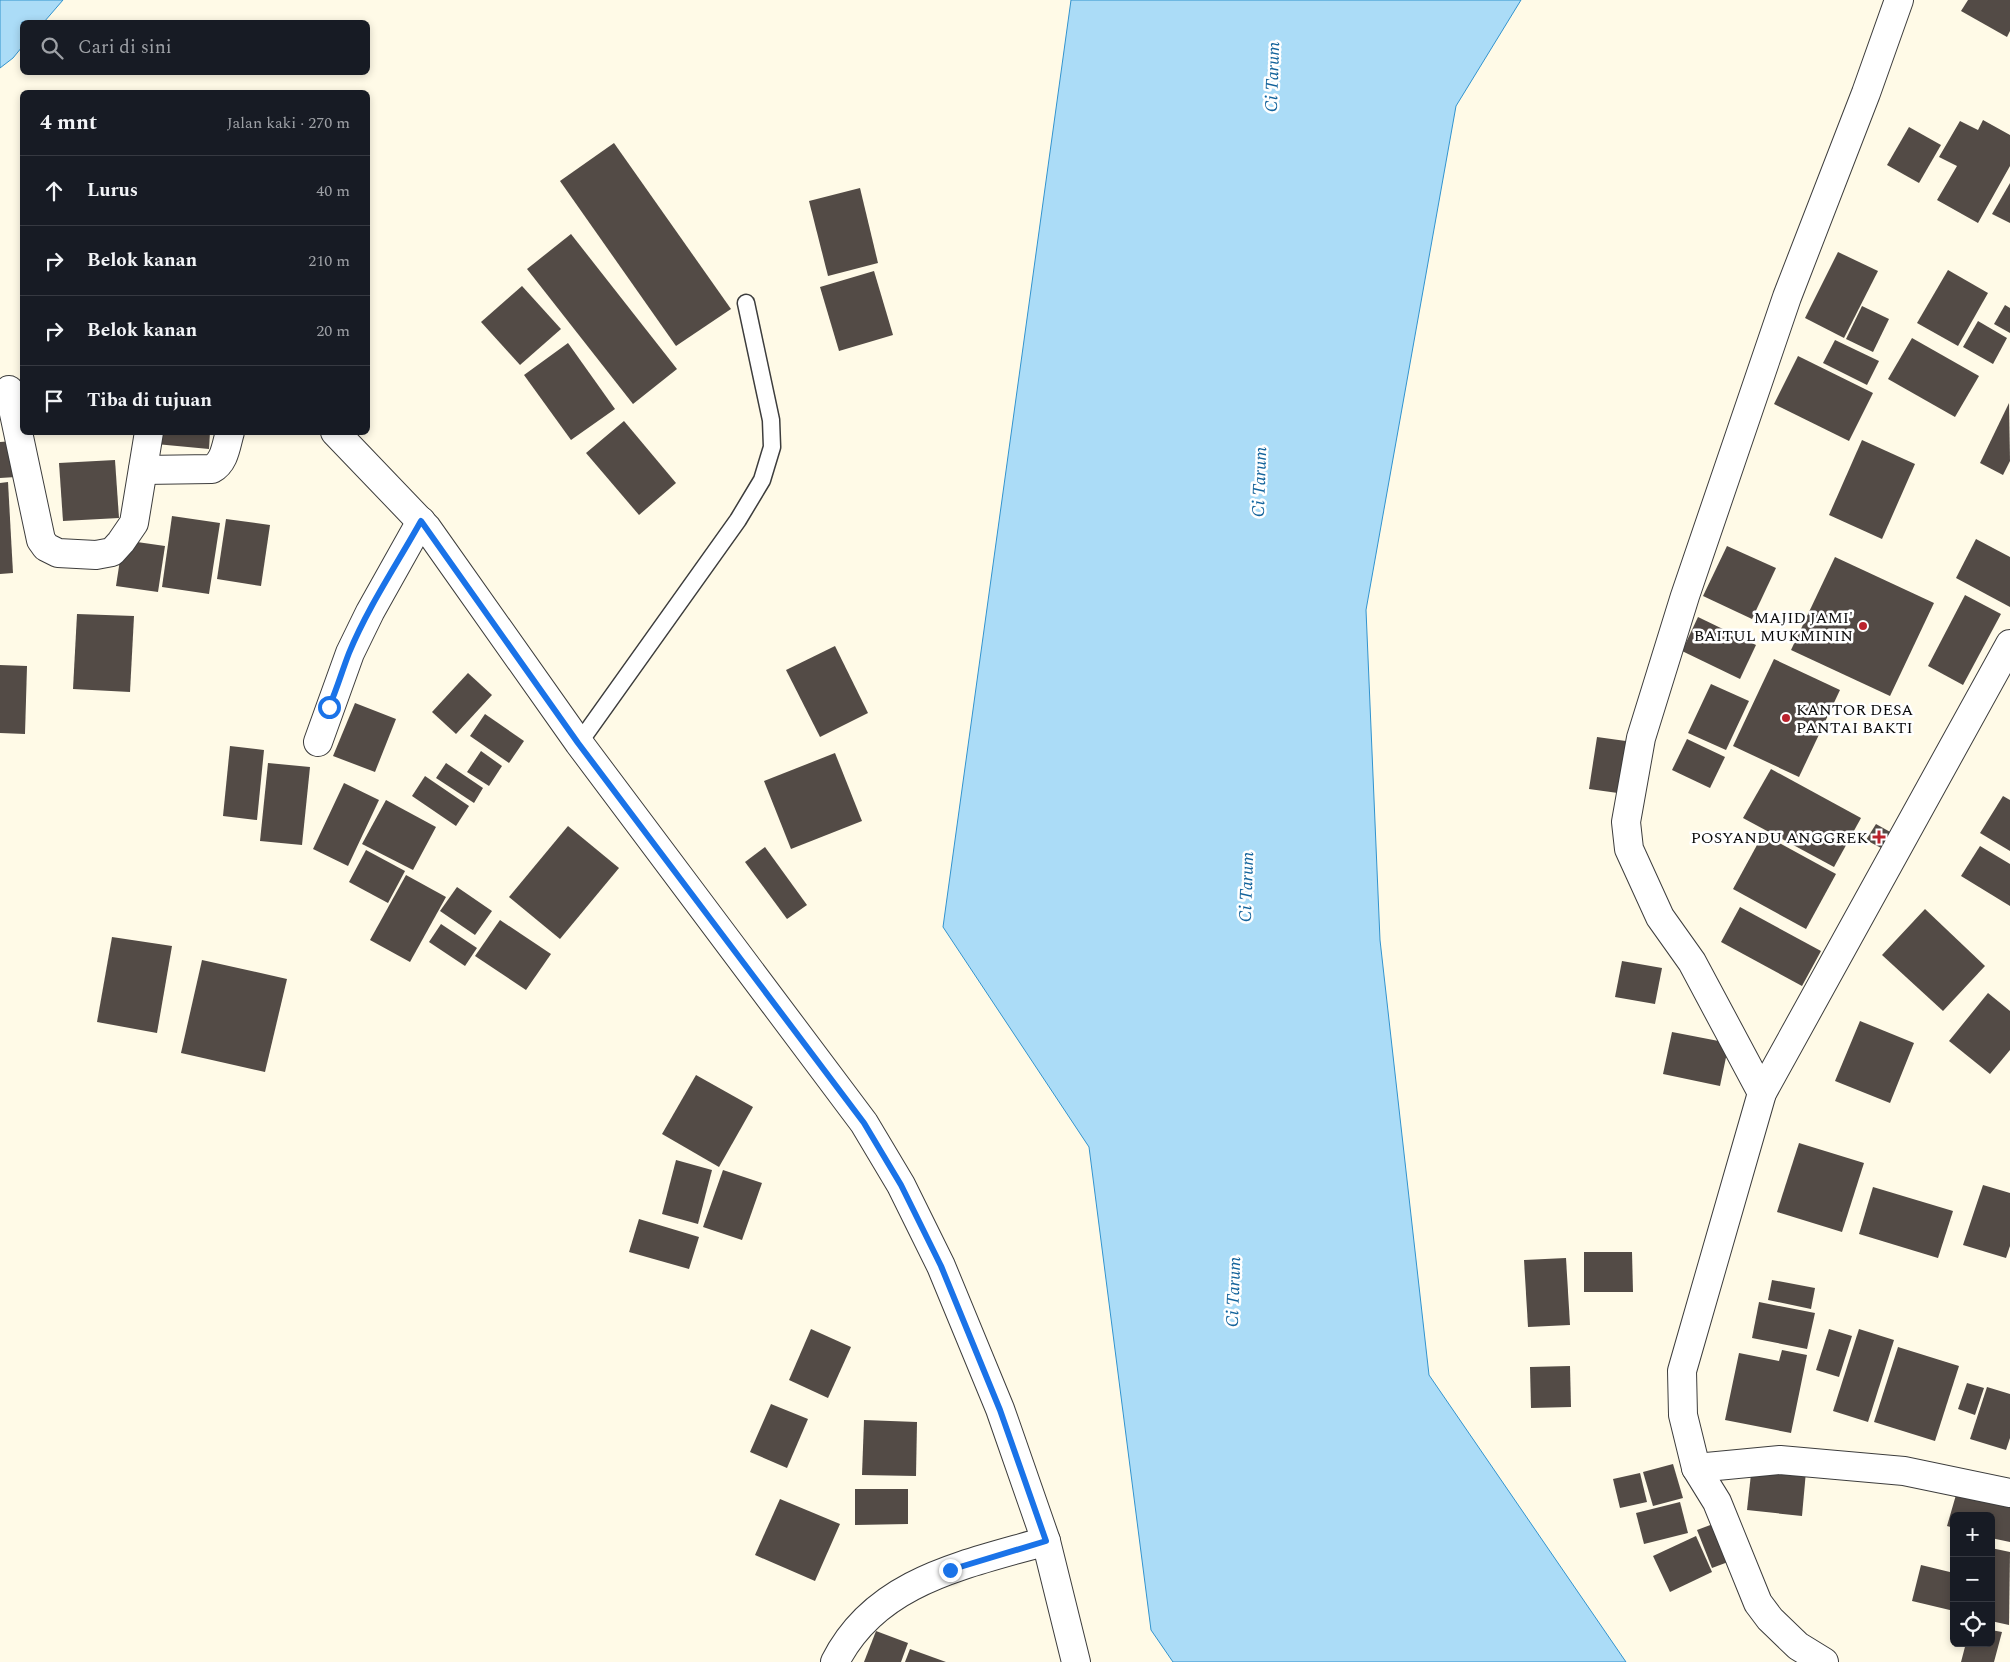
<!DOCTYPE html>
<html lang="id">
<head>
<meta charset="utf-8">
<style>
	body { margin:0; font-family:Spectral,serif; background:#20242c; color:#f1f3f6 }
	.controls { position:absolute; right:15px; bottom:15px; display:grid; overflow:hidden; border-radius:8px; box-shadow:0 2px 8px #0003 }
	.controls button { width:45px; height:45px; display:grid; place-items:center; padding:0; border:0; border-bottom:1px solid #363941; background:#171b24; color:#f1f3f6; font:25px sans-serif }
	.stop { position:absolute; width:15px; height:15px; margin:-11px; border:4px solid #1a73e8; border-radius:50%; background:#fff }
	.stop.end { background:#1a73e8; border-color:#fff; box-shadow:0 1px 5px #0008 }
	.list { margin:0; padding:0; list-style:none }
	h2 { display:flex; justify-content:space-between; align-items:center; height:65px; margin:0; padding:0 20px; font-size:21px }
	h2 small { font-size:16px; font-weight:400; color:#9ea1a6 }
	.list li { display:grid; grid-template-columns:32px 1fr auto; gap:15px; align-items:center; box-sizing:border-box; height:70px; padding:0 20px; border-top:1px solid #363941 }
	.list b { display:block; font-size:19px; white-space:nowrap }
	.list em { font-size:16px; font-style:normal; color:#9ea1a6 }
	.icon { flex:none; width:28px; height:28px; fill:none; stroke:currentColor; stroke-width:2; stroke-linecap:round; stroke-linejoin:round }
	.map { position:relative; flex:none; width:2010px; height:1662px; overflow:hidden }
	.search { position:absolute; background:#171b24; box-shadow:0 2px 8px #0003; left:20px; top:20px; width:350px; height:55px; display:flex; align-items:center; gap:12px; box-sizing:border-box; padding:0 18px; border-radius:8px; color:#9ea1a6; font-size:19px }
	.panel { position:absolute; background:#171b24; box-shadow:0 2px 8px #0003; left:20px; top:90px; width:350px; height:345px; border-radius:8px }
	.map>svg:first-child { display:block }
	.water { fill:#abdcf7; stroke:#3293ce }
	.building { fill:#534b46 }
	.lines { fill:none; stroke-linecap:round; stroke-linejoin:round }
	.lane-casing { stroke:#3d3d3d; stroke-width:19 }
	.street-casing { stroke:#3d3d3d; stroke-width:30 }
	.lane { stroke:#fff; stroke-width:16 }
	.street { stroke:#fff; stroke-width:28 }
	.route { stroke:#1a73e8; stroke-width:6 }
	.poi-dot { fill:#ba222c; stroke:#fff; stroke-width:2 }
	.labels { text-anchor:middle; stroke-width:5; stroke-linejoin:round; paint-order:stroke }
	.poi-label { font-size:16px; fill:#0a0a0a; stroke:#fff; text-anchor:end }
	.water-label { font-size:18px; font-style:italic; fill:#13639b; stroke:#fff }
</style>
</head>
<body>
<div class="map">
<svg width="2010" height="1662" viewBox="0 0 2010 1662">
	<rect width="100%" height="100%" fill="#fffae7"/>
	<g class="water">
		<polygon points="0,0 63,0 44,22 22,22 22,47 13,58 0,68"/>
		<polygon points="1071,0 1521,0 1456,106 1366,610 1380,940 1429,1375 1626,1662 1173,1662 1151,1630 1089,1147 943,927"/>
	</g>
	<g class="building">
		<polygon points="1968,0 2010,0 2010,31 2007,37 1961,11"/>
		<polygon points="1983,120 2010,135 2010,166 1978,223 1937,200 1957,166 1939,157 1960,121 1978,130"/>
		<polygon points="1909,127 1941,145 1919,183 1887,165"/>
		<polygon points="614,143 731,309 676,346 560,181"/>
		<polygon points="2010,183 2010,223 1992,214"/>
		<polygon points="860,188 878,263 828,276 809,201"/>
		<polygon points="571,234 677,369 633,404 527,269"/>
		<polygon points="1838,252 1878,271 1844,338 1805,318"/>
		<polygon points="1948,270 1988,293 1958,346 1917,323"/>
		<polygon points="874,271 893,335 839,351 820,287"/>
		<polygon points="522,286 561,329 520,365 481,322"/>
		<polygon points="2005,305 2010,308 2010,333 1994,324"/>
		<polygon points="1862,306 1889,319 1873,352 1846,339"/>
		<polygon points="1978,321 2007,338 1993,364 1963,347"/>
		<polygon points="1912,338 1979,376 1955,417 1888,379"/>
		<polygon points="1835,340 1879,361 1867,385 1823,363"/>
		<polygon points="568,343 615,409 571,440 524,375"/>
		<polygon points="1798,356 1873,393 1849,441 1774,404"/>
		<polygon points="2009,403 2010,461 2003,475 1980,463"/>
		<polygon points="624,421 676,483 639,515 586,453"/>
		<polygon points="157,432 210,432 209,449 156,444"/>
		<polygon points="1862,440 1915,464 1882,539 1829,515"/>
		<polygon points="14,441 16,477 0,478 0,442"/>
		<polygon points="115,460 119,518 63,521 59,463"/>
		<polygon points="8,482 13,573 0,574 0,483"/>
		<polygon points="172,516 220,523 209,594 162,587"/>
		<polygon points="226,519 270,525 261,586 217,579"/>
		<polygon points="1976,539 2010,557 2010,607 1956,578"/>
		<polygon points="123,540 165,546 158,592 116,586"/>
		<polygon points="1727,546 1776,568 1752,619 1703,596"/>
		<polygon points="1835,557 1934,603 1890,696 1791,650"/>
		<polygon points="1965,595 2001,614 1963,685 1928,666"/>
		<polygon points="77,614 134,616 130,692 73,689"/>
		<polygon points="1698,617 1756,645 1740,679 1682,651"/>
		<polygon points="835,646 868,713 820,737 786,670"/>
		<polygon points="1774,659 1840,690 1799,777 1733,746"/>
		<polygon points="0,665 27,666 25,734 0,733"/>
		<polygon points="468,673 492,695 456,734 432,712"/>
		<polygon points="1711,684 1749,701 1726,750 1688,733"/>
		<polygon points="355,703 396,719 375,772 333,756"/>
		<polygon points="485,714 524,741 509,763 470,736"/>
		<polygon points="1597,737 1633,742 1625,794 1589,789"/>
		<polygon points="1687,739 1725,757 1710,788 1672,770"/>
		<polygon points="230,746 264,750 257,820 223,816"/>
		<polygon points="481,751 502,766 489,786 467,772"/>
		<polygon points="835,753 862,821 791,849 764,781"/>
		<polygon points="268,763 310,767 302,845 260,841"/>
		<polygon points="446,763 483,788 474,803 436,778"/>
		<polygon points="1771,769 1861,818 1834,867 1743,818"/>
		<polygon points="425,776 469,806 456,826 412,796"/>
		<polygon points="344,783 379,800 348,866 313,849"/>
		<polygon points="2003,796 2010,800 2010,851 1980,833"/>
		<polygon points="386,800 436,827 413,870 362,844"/>
		<polygon points="1876,824 1892,833 1883,849 1866,840"/>
		<polygon points="568,826 619,868 560,939 509,897"/>
		<polygon points="1763,834 1836,874 1806,929 1733,889"/>
		<polygon points="1980,846 2010,864 2010,906 1961,876"/>
		<polygon points="765,847 807,905 787,919 745,862"/>
		<polygon points="366,850 405,871 388,903 349,882"/>
		<polygon points="406,875 446,897 410,962 370,940"/>
		<polygon points="457,887 492,911 475,935 440,911"/>
		<polygon points="1740,907 1821,951 1802,986 1721,942"/>
		<polygon points="1925,909 1985,966 1943,1011 1882,955"/>
		<polygon points="500,920 551,954 526,990 475,956"/>
		<polygon points="441,924 477,948 465,966 429,942"/>
		<polygon points="112,937 172,946 157,1033 97,1022"/>
		<polygon points="202,960 287,979 265,1072 181,1053"/>
		<polygon points="1622,961 1662,968 1655,1004 1615,997"/>
		<polygon points="1988,993 2010,1011 2010,1050 1990,1074 1949,1041"/>
		<polygon points="1860,1021 1914,1043 1890,1103 1835,1081"/>
		<polygon points="1672,1032 1729,1043 1720,1086 1663,1074"/>
		<polygon points="696,1075 753,1107 719,1167 662,1134"/>
		<polygon points="1799,1143 1864,1163 1842,1232 1777,1212"/>
		<polygon points="676,1160 712,1170 698,1224 662,1214"/>
		<polygon points="723,1170 762,1183 742,1240 703,1227"/>
		<polygon points="1983,1185 2010,1193 2010,1246 2006,1258 1963,1245"/>
		<polygon points="1873,1187 1953,1211 1938,1258 1859,1234"/>
		<polygon points="639,1219 699,1237 689,1269 629,1252"/>
		<polygon points="1584,1252 1632,1252 1633,1292 1584,1292"/>
		<polygon points="1566,1258 1570,1325 1528,1327 1524,1260"/>
		<polygon points="1772,1280 1815,1288 1811,1309 1768,1300"/>
		<polygon points="1759,1302 1815,1313 1807,1349 1752,1338"/>
		<polygon points="811,1329 851,1347 828,1398 789,1380"/>
		<polygon points="1829,1329 1852,1336 1839,1377 1816,1370"/>
		<polygon points="1859,1329 1894,1340 1868,1422 1833,1411"/>
		<polygon points="1898,1347 1959,1366 1935,1441 1874,1422"/>
		<polygon points="1782,1350 1807,1355 1791,1433 1725,1420 1739,1353 1779,1361"/>
		<polygon points="1570,1366 1571,1407 1531,1408 1530,1367"/>
		<polygon points="1967,1383 1984,1388 1975,1415 1958,1409"/>
		<polygon points="1987,1387 2010,1394 2010,1438 2006,1450 1970,1439"/>
		<polygon points="771,1404 808,1419 787,1468 750,1452"/>
		<polygon points="864,1420 917,1422 916,1476 862,1475"/>
		<polygon points="1673,1464 1683,1498 1653,1506 1643,1472"/>
		<polygon points="1752,1465 1806,1471 1802,1516 1747,1510"/>
		<polygon points="1640,1473 1647,1502 1620,1508 1613,1479"/>
		<polygon points="1958,1488 2010,1501 2010,1542 1991,1538 1991,1516 1954,1516 1954,1528 1947,1526"/>
		<polygon points="855,1489 908,1489 908,1524 855,1525"/>
		<polygon points="780,1499 840,1524 815,1581 755,1555"/>
		<polygon points="1680,1502 1688,1533 1644,1544 1636,1513"/>
		<polygon points="1721,1521 1736,1559 1712,1568 1697,1530"/>
		<polygon points="1696,1536 1712,1572 1670,1592 1653,1556"/>
		<polygon points="1991,1548 2010,1552 2009,1625 1991,1621"/>
		<polygon points="1921,1565 1954,1573 1954,1611 1912,1601"/>
		<polygon points="1991,1630 2002,1632 1994,1662 1961,1662 1966,1643 1991,1643"/>
		<polygon points="876,1631 908,1643 901,1662 864,1662"/>
		<polygon points="910,1649 946,1662 905,1662"/>
	</g>
	<g class="lines">
		<defs>
			<polyline id="lane" points="579,743 738,520 762,480 772,447 771,420 746,303"/>
			<g id="street">
				<polyline points="9,390 41,540 46,547 58,553 96,555 112,552 121,542 134,523 149,432"/>
				<polyline points="335,432 427,528 579,743 864,1123 901,1185 941,1266 1000,1409 1046,1541 1076,1662"/>
				<path d="M143,470L212,469C225,462 226,445 230,432"/>
				<polyline points="318,742 350,653 370,612 421,521"/>
				<polyline points="1762,1093 1692,962 1660,917 1629,849 1626,822 1641,738 1685,596 1787,297 1866,93 1899,0"/>
				<polyline points="1696,1468 1780,1460 1904,1471 2010,1493"/>
				<path d="M835,1662C876,1580 965,1565 1046,1541"/>
				<polyline points="1824,1662 1798,1646 1770,1619 1758,1603 1717,1502 1696,1468 1683,1415 1682,1371 1762,1093 2010,644"/>
			</g>
		</defs>
		<use href="#lane" class="lane-casing"/>
		<use href="#street" class="street-casing"/>
		<use href="#lane" class="lane"/>
		<use href="#street" class="street"/>
	</g>
	<g class="lines">
		<path class="route" d="M329,707C337,689 342,671 349,653C368,607 397,564 421,521L578,743L864,1123L901,1185L941,1266L1000,1410L1046,1541L950,1570"/>
	</g>
	<g class="poi-dot">
		<circle cx="1863" cy="626" r="5"/>
		<circle cx="1786" cy="718" r="5"/>
		<path d="M1876.5 829.5h5v5h5v5h-5v5h-5v-5h-5v-5h5z"/>
	</g>
	<g class="labels">
		<g class="poi-label">
			<text x="1853" y="623">MAJID JAMI'<tspan x="1853" dy="18">BAITUL MUKMININ</tspan></text>
			<text x="1796" y="715" text-anchor="start">KANTOR DESA<tspan x="1796" dy="18">PANTAI BAKTI</tspan></text>
			<text x="1868" y="843">POSYANDU ANGGREK</text>
		</g>
		<g class="water-label">
			<text transform="translate(1272 77) rotate(-88)" y="6">Ci Tarum</text>
			<text transform="translate(1259 482) rotate(-88)" y="6">Ci Tarum</text>
			<text transform="translate(1246 887) rotate(-88)" y="6">Ci Tarum</text>
			<text transform="translate(1233 1292) rotate(-88)" y="6">Ci Tarum</text>
		</g>
	</g>
</svg>
<div class="controls">
<button>+</button>
<button>−</button>
<button><svg class="icon" aria-label="locate" viewBox="0 0 24 24"><circle cx="12" cy="12" r="6"/><path d="M12 2v4M12 18v4M2 12h4M18 12h4"/></svg></button>
</div>
<div class="stop" style="left:329px;top:707px"></div>
<div class="stop end" style="left:950px;top:1570px"></div>
<div class="search"><svg class="icon" aria-label="search" viewBox="0 0 24 24"><circle cx="10" cy="10" r="6"/><path d="M15 15l6 6"/></svg>Cari di sini</div>
<section class="panel">
<h2>4 mnt<small>Jalan kaki · 270 m</small></h2>
<ul class="list">
<li><svg class="icon" aria-label="ahead" viewBox="0 0 24 24"><path d="M12 20V5M6 11l6-6 6 6"/></svg><div><b>Lurus</b></div><em>40 m</em></li>
<li><svg class="icon" aria-label="right" viewBox="0 0 24 24"><path d="M7 20v-9h11M14 6l5 5-5 5"/></svg><div><b>Belok kanan</b></div><em>210 m</em></li>
<li><svg class="icon" aria-label="right" viewBox="0 0 24 24"><path d="M7 20v-9h11M14 6l5 5-5 5"/></svg><div><b>Belok kanan</b></div><em>20 m</em></li>
<li><svg class="icon" aria-label="arrive" viewBox="0 0 24 24"><path d="M6 21V4h12l-3 4 3 4H6"/></svg><div><b>Tiba di tujuan</b></div></li>
</ul>
</section>
</div>
</body>
</html>
